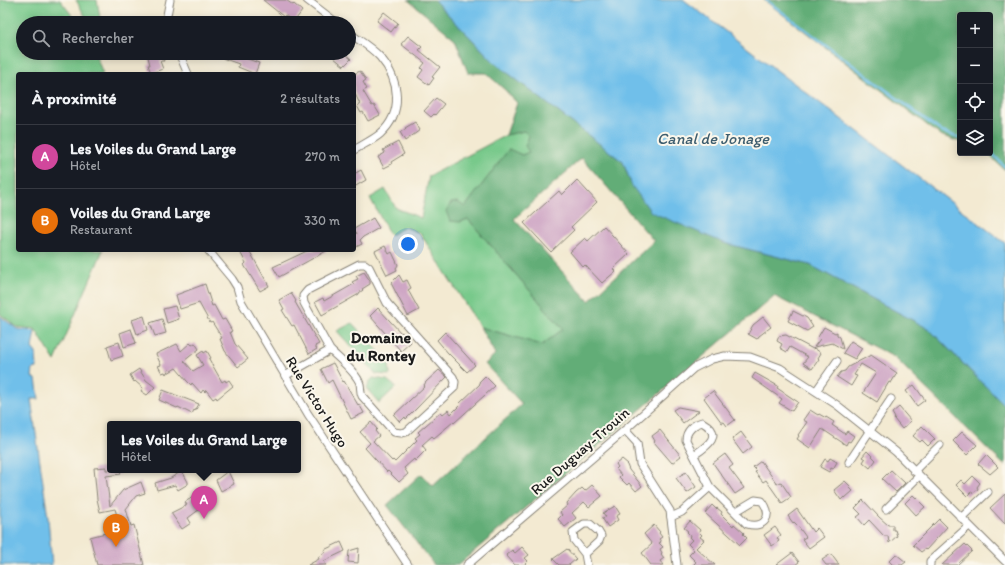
<!DOCTYPE html>
<html lang="fr">
<head>
<meta charset="utf-8">
<style>
	body { margin:0; font-family:Itim,sans-serif; background:#20242c; color:#f1f3f6 }
	.controls { position:absolute; right:12px; top:12px; display:grid; overflow:hidden; border-radius:4px; box-shadow:0 2px 10px #0003 }
	.controls button { width:36px; height:36px; display:grid; place-items:center; padding:0; border:0; border-bottom:1px solid #363941; background:#171b24; color:#f1f3f6; font:20px sans-serif }
	.you { position:absolute; left:408px; top:244px; width:14px; height:14px; margin:-10px; border:3px solid #fff; border-radius:50%; background:#1a73e8; box-shadow:0 0 0 6px #1a73e833 }
	.badge { display:grid; place-items:center; width:26px; height:26px; border-radius:50%; background:#1f6fb2; color:#fff; font-size:13px; font-weight:700 }
	.pin { position:absolute; translate:-50% -33px; filter:drop-shadow(0 1px 2px #0008) }
	.pin::after { content:''; position:absolute; top:21px; width:14px; height:12px; background:inherit; clip-path:polygon(0 0,100% 0,50% 100%) }
	.popup { position:absolute; left:107px; top:421px; width:194px; height:52px; box-sizing:border-box; display:grid; place-content:center; border-radius:4px; background:#171b24; filter:drop-shadow(0 1px 3px #0005); font-size:13px; white-space:nowrap; color:#9ea1a6 }
	.popup b { font-size:15px; color:#f1f3f6 }
	.popup::after { content:''; position:absolute; left:50%; top:100%; margin-left:-8px; border:8px solid transparent; border-top-color:#171b24 }
	.list { margin:0; padding:0; list-style:none }
	h2 { display:flex; justify-content:space-between; align-items:center; height:52px; margin:0; padding:0 16px; font-size:17px }
	h2 small { font-size:13px; font-weight:400; color:#9ea1a6 }
	.list li { display:grid; grid-template-columns:26px 1fr auto; gap:12px; align-items:center; box-sizing:border-box; height:64px; padding:0 16px; border-top:1px solid #363941 }
	.list b { display:block; font-size:15px; white-space:nowrap }
	.list p { margin:0; font-size:13px; white-space:nowrap; color:#9ea1a6 }
	.list em { font-size:13px; font-style:normal; color:#9ea1a6 }
	.icon { flex:none; width:22px; height:22px; fill:none; stroke:currentColor; stroke-width:2; stroke-linecap:round; stroke-linejoin:round }
	.map { position:relative; flex:none; width:1005px; height:565px; overflow:hidden }
	.search { position:absolute; background:#171b24; box-shadow:0 2px 10px #0003; left:16px; top:16px; width:340px; height:44px; display:flex; align-items:center; gap:10px; box-sizing:border-box; padding:0 14px; border-radius:22px; color:#9ea1a6; font-size:15px }
	.panel { position:absolute; background:#171b24; box-shadow:0 2px 10px #0003; left:16px; top:72px; width:340px; height:180px; border-radius:4px }
	.map>svg:first-child { display:block }
	.green { fill:#78c98b; stroke:#4a7254 }
	.forest { fill:#62ad77; stroke:#3f644a; fill-rule:evenodd }
	.water { fill:#6fbfea; stroke:#466e83 }
	.lines { fill:none; stroke-linecap:round; stroke-linejoin:round }
	.stream { stroke:#6fbfea; stroke-width:2.5 }
	.building { fill:#cea5c4 }
	.street-casing { stroke:#888377; stroke-width:9 }
	.street { stroke:#fff; stroke-width:7 }
	.labels { text-anchor:middle; stroke-width:4; stroke-linejoin:round; paint-order:stroke }
	.street-label { font-size:15px; fill:#1c1c1c; stroke:#fbf7ec }
	.water-label { font-size:16px; font-style:italic; fill:#3d5d6e; stroke:#fbf7ec }
	.neighbourhood-label { font-size:16px; font-weight:bold; fill:#1c1c1c; stroke:#fbf7ec }
</style>
</head>
<body>
<div class="map">
<svg width="1005" height="565" viewBox="0 0 1005 565">
	<rect width="100%" height="100%" fill="#fbf7ec"/>
	<filter id="ink" filterUnits="userSpaceOnUse"><feTurbulence type="fractalNoise" baseFrequency=".025" numOctaves="2"/><feDisplacementMap in="SourceGraphic" scale="8" xChannelSelector="R" yChannelSelector="G"/><feConvolveMatrix kernelMatrix="1 2 1 2 8 2 1 2 1" color-interpolation-filters="sRGB"/></filter>
	<filter id="wash" filterUnits="userSpaceOnUse"><feTurbulence type="fractalNoise" baseFrequency=".012" numOctaves="4" result="noise"/><feDisplacementMap in="SourceGraphic" scale="16" xChannelSelector="R" yChannelSelector="G"/><feGaussianBlur stdDeviation="0.9" result="paint"/><feColorMatrix in="noise" values="0 0 0 0 0 0 0 0 0 0 0 0 0 0 0 0 0 1.4 0 .05"/><feComposite in="paint" operator="in"/></filter>
	<g filter="url(#wash)">
		<rect width="100%" height="100%" fill="#f3ead2"/>
		<g class="green">
			<polygon points="0,0 60,0 78,23 23,23 23,53 95,53 103,74 18,74 18,250 103,250 55,361 35,329 17,327 0,314"/>
			<polygon points="76,0 97,0 101,23 89,23"/>
			<polygon points="524,131 529,136 529,152 522,155 509,150 465,207 460,222 468,219 563,329 542,345 480,327 420,233 405,227 390,235 370,198 385,189 396,208 421,218 429,176 506,135"/>
			<polygon points="352,323 389,362 390,375 376,374 337,331"/>
			<polygon points="373,378 387,380 396,387 379,403 367,389 369,382"/>
		</g>
		<g class="forest">
			<path d="M408,0H434L495,63L623,162L632,186L724,243L810,265L929,329L1005,406V466L894,357L774,296L458,565H434L387,505L421,474L433,486L522,404L485,364L495,354L480,327L542,345L563,329L468,219L460,222L450,221L446,211L451,203L458,202L465,207L509,149L522,155L529,152L525,146L529,136L524,131L506,135L517,103L505,90L486,73H468L455,39ZM582,158L654,241L589,301L514,219Z"/>
			<polygon points="764,0 1005,0 1005,170 987,153 990,153 990,15 960,15 960,142 940,135"/>
		</g>
		<g class="water">
			<polygon points="434,0 684,0 1005,243 1005,406 929,329 810,265 724,243 651,212 632,186 623,162 495,63"/>
			<polygon points="0,316 17,329 35,331 32,348 36,353 37,368 33,369 32,377 36,379 39,399 31,399 48,518 52,565 0,565"/>
		</g>
		<g class="lines">
			<g class="stream">
				<polyline points="766,0 942,132 960,138"/>
				<polyline points="990,151 1005,167"/>
			</g>
		</g>
		<g id="blocks">
			<g class="building">
				<polygon points="263,0 286,0 293,5 294,4 302,11 294,22 285,15 284,17"/>
				<polygon points="384,12 398,23 391,32 377,21"/>
				<polygon points="408,36 422,47 419,50 440,67 432,77 434,78 429,85 418,77 423,70 421,68 425,63 401,44"/>
				<polygon points="147,53 161,53 164,61 160,61 163,69 151,73 148,65 150,65"/>
				<polygon points="224,53 243,53 242,57 259,63 255,74 238,67 239,64 222,58"/>
				<polygon points="337,53 344,53 351,59 344,66 334,58"/>
				<polygon points="360,71 366,80 363,82 367,89 363,91 372,106 374,105 380,115 368,121 363,112 361,113 357,106 360,104 354,92 354,74"/>
				<polygon points="436,98 444,104 435,115 434,114 431,117 424,111"/>
				<polygon points="415,122 420,130 405,141 400,132 406,129 405,128"/>
				<polygon points="398,142 404,154 391,162 392,164 384,168 378,157 385,153 383,150"/>
				<polygon points="361,170 366,180 354,187 354,174"/>
				<polygon points="577,180 597,202 571,227 574,230 551,252 524,223 559,191 562,195"/>
				<polygon points="373,218 379,228 363,237 360,240 362,244 354,248 354,230 357,234 354,229"/>
				<polygon points="604,226 629,254 613,269 616,271 602,283 585,265 583,267 570,252 585,238 588,241"/>
				<polygon points="385,246 389,254 392,252 398,265 396,268 397,270 387,275 375,251"/>
				<polygon points="239,250 249,250 269,286 260,291 244,265 246,263"/>
				<polygon points="309,250 328,250 279,277 273,267"/>
				<polygon points="364,272 370,281 370,284 362,289 363,290 359,293 359,294 322,315 315,302 323,298 324,301 354,284 352,282 358,279 356,276"/>
				<polygon points="399,275 403,282 407,280 411,288 408,290 419,310 408,316 391,283"/>
				<polygon points="205,284 212,306 214,305 222,320 225,319 232,331 230,332 235,344 248,359 238,367 225,351 220,339 222,338 212,322 210,323 199,303 180,309 176,295"/>
				<polygon points="291,293 296,301 295,302 319,344 315,346 317,349 309,354 294,325 292,326 282,310 284,309 279,300"/>
				<polygon points="175,306 179,319 167,323 163,309"/>
				<polygon points="378,308 401,333 402,332 411,342 401,351 370,316"/>
				<polygon points="793,311 807,318 813,327 807,331 788,321"/>
				<polygon points="144,316 148,330 137,334 132,320"/>
				<polygon points="763,317 771,327 759,336 757,339 748,334 753,325"/>
				<polygon points="162,319 166,333 155,336 150,323"/>
				<polygon points="824,327 835,333 837,332 837,335 840,337 843,349 832,343 814,347 820,339 818,337"/>
				<polygon points="131,329 136,343 124,347 120,333"/>
				<polygon points="445,332 475,365 467,372 448,353 437,340"/>
				<polygon points="786,335 813,349 814,348 821,353 818,358 819,359 812,369 803,363 808,357 790,347 787,352 780,348 782,344 777,341 779,336"/>
				<polygon points="851,341 862,348 855,359 843,353"/>
				<polygon points="119,342 123,356 111,360 107,346"/>
				<polygon points="190,343 192,345 195,343 199,349 184,361 193,371 203,365 197,355 203,351 204,353 207,351 211,358 209,359 222,382 225,380 226,382 229,380 233,386 217,399 216,397 213,399 206,390 205,392 203,390 201,393 192,383 191,385 187,381 176,368 168,373 169,369 166,374 165,372 162,373 158,366 161,365 156,354 177,344 181,351"/>
				<polygon points="871,355 897,373 891,383 889,382 877,402 863,393 876,373 861,364 854,375 857,376 851,386 837,377 841,372 845,371 848,367"/>
				<polygon points="333,363 343,382 344,381 358,405 359,404 364,413 351,419 332,380 328,383 321,369"/>
				<polygon points="139,369 146,380 155,387 147,395 141,391 143,388 135,381 134,382 130,375"/>
				<polygon points="439,370 447,377 416,409 406,419 405,417 400,422 394,415 425,386 424,385 426,382"/>
				<polygon points="755,373 778,386 777,388 798,402 792,411 779,403 782,399 752,378"/>
				<polygon points="485,376 495,386 454,423 453,422 434,438 432,436 422,445 426,450 415,461 414,459 404,468 408,474 399,482 388,471 387,472 365,448 370,443 360,432 371,422 377,429 375,431 379,436 373,441 392,461 393,460 395,462 417,440 415,438 420,434 418,432 441,412 443,414 448,410 451,414 461,404 460,403 480,384 479,382"/>
				<polygon points="914,385 925,400 917,406 906,391"/>
				<polygon points="163,390 199,404 195,411 194,410 192,414 178,407 177,408 159,400"/>
				<polygon points="713,391 735,420 727,426 724,422 722,423 704,398"/>
				<polygon points="678,407 699,411 683,423 673,410"/>
				<polygon points="899,407 911,421 902,429 894,419 895,418 892,413"/>
				<polygon points="810,410 818,415 819,414 826,418 826,417 834,422 832,425 845,434 847,431 854,436 850,442 848,441 846,445 822,429 810,448 797,439 799,436 798,435 807,422 803,420"/>
				<polygon points="922,426 935,439 928,446 922,440 920,442 913,436"/>
				<polygon points="660,430 681,456 672,463 654,442 655,441 652,436"/>
				<polygon points="741,432 752,447 743,454 732,439"/>
				<polygon points="962,432 977,445 967,455 953,441"/>
				<polygon points="867,451 876,460 870,468 863,462 865,459 862,457"/>
				<polygon points="725,454 733,465 729,468 744,488 735,494 713,463"/>
				<polygon points="986,455 998,467 990,474 978,464"/>
				<polygon points="830,458 837,462 833,469 831,468 829,472 820,467 825,459 828,461"/>
				<polygon points="622,459 628,464 627,465 629,470 642,486 636,491 629,483 627,485 619,477 621,475 616,469 618,467 616,464"/>
				<polygon points="761,461 777,484 781,482 791,497 782,503 766,480 763,482 755,472 757,471 753,467"/>
				<polygon points="106,467 106,470 120,470 121,474 106,476 110,506 123,490 141,482 145,493 136,496 126,509 131,526 134,525 144,565 97,565 90,537 121,529 115,509 100,512 97,499 94,468"/>
				<polygon points="891,470 905,483 896,492 882,479"/>
				<polygon points="182,471 188,482 188,484 178,490 175,485 157,490 155,483 171,478"/>
				<polygon points="228,471 234,484 221,491 216,480"/>
				<polygon points="686,472 696,487 687,493 676,478"/>
				<polygon points="973,476 980,483 977,487 978,489 973,493 971,492 967,496 956,485 961,480 965,484"/>
				<polygon points="845,481 851,487 850,488 853,491 845,498 844,497 841,500 834,490"/>
				<polygon points="592,485 602,496 589,507 584,502 572,513 576,518 565,527 558,519 562,515 560,512 568,505 567,503 576,493 582,488 585,491"/>
				<polygon points="1005,494 1005,524 990,508"/>
				<polygon points="196,495 204,506 188,518 191,523 182,529 171,513 187,505 185,502"/>
				<polygon points="913,495 925,507 916,515 905,503"/>
				<polygon points="863,500 879,517 888,525 893,525 893,530 895,530 897,536 889,543 888,536 884,536 869,520 864,525 857,517 861,514 855,508"/>
				<polygon points="712,505 716,509 717,508 722,512 721,514 733,526 734,524 744,533 743,534 747,538 740,545 705,513"/>
				<polygon points="615,506 620,514 616,516 618,520 608,527 602,518 606,517 603,513"/>
				<polygon points="797,509 813,532 817,528 824,537 809,548 802,539 806,537 798,526 794,522 793,523 788,516"/>
				<polygon points="939,519 947,527 926,550 925,549 921,552 913,545"/>
				<polygon points="690,521 700,530 699,532 702,535 700,537 704,540 696,548 715,565 693,565 696,562 689,555 694,550 688,544 692,540 689,537 690,535 687,532 688,531 684,528"/>
				<polygon points="654,525 660,532 659,533 662,537 659,539 661,542 659,543 663,547 660,549 662,553 661,554 664,558 660,561 663,565 651,565 642,553 652,544 644,534"/>
				<polygon points="775,527 781,535 777,538 779,541 772,546 764,535"/>
				<polygon points="341,542 345,551 324,561 326,565 308,565 319,559 318,557 325,552 324,550"/>
				<polygon points="965,544 972,551 957,565 942,565"/>
				<polygon points="522,547 529,555 525,558 528,561 524,565 515,565 506,555 512,550 515,553"/>
				<polygon points="359,548 358,563 348,562 349,551"/>
				<polygon points="567,549 576,559 569,565 559,565 553,559"/>
				<polygon points="792,553 799,562 795,565 776,565"/>
				<polygon points="831,554 839,565 826,565 822,560"/>
				<polygon points="896,554 906,562 902,565 893,565 889,561"/>
			</g>
		</g>
	</g>
	<g filter="url(#ink)">
		<use href="#blocks" fill-opacity="0" stroke="#888377" stroke-width="1"/>
		<g class="lines">
			<defs>
				<g id="street">
					<polyline points="307,0 337,23"/>
					<polyline points="169,23 167,15 170,0"/>
					<path d="M349,33C359,40 372,48 380,57C400,80 404,113 380,134C373,140 362,145 354,150"/>
					<polyline points="179,53 188,74"/>
					<polyline points="208,250 232,279 237,287 241,301 308,414 408,565"/>
					<path d="M285,376L330,350L304,303L303,296L308,290L359,264H365L369,267L387,303L453,377L455,382L454,388L406,432L401,433L394,432L362,396C360,392 361,388 360,384C357,373 338,358 330,350"/>
					<polyline points="816,391 837,361"/>
					<polyline points="625,430 637,443 640,464 670,511 677,565"/>
					<path d="M694,455C706,447 725,435 702,422C694,424 686,431 686,440L710,487L747,524C764,529 774,516 762,501L755,500L735,512"/>
					<polyline points="849,462 891,399"/>
					<polyline points="914,471 940,445"/>
					<polyline points="886,509 919,476"/>
					<polyline points="671,517 682,512 710,487"/>
					<polyline points="961,518 988,492"/>
					<polyline points="585,554 599,541 601,536 598,531 590,524 584,524 573,532 574,540 585,554 587,565"/>
					<polyline points="467,565 625,430 694,368 712,359 725,356 750,357 780,368 837,405 896,452 1005,561"/>
					<polyline points="930,565 930,561 969,526"/>
				</g>
			</defs>
			<use href="#street" class="street-casing"/>
			<use href="#street" class="street"/>
		</g>
	</g>
	<g class="labels">
		<g class="street-label">
			<text transform="translate(317 402) rotate(58)" y="5">Rue Victor Hugo</text>
			<text transform="translate(580 451) rotate(-41)" y="5">Rue Duguay-Trouin</text>
		</g>
		<g class="water-label">
			<text x="713" y="144">Canal de Jonage</text>
		</g>
		<g class="neighbourhood-label">
			<text x="381" y="343">Domaine<tspan x="381" dy="18">du Rontey</tspan></text>
		</g>
	</g>
</svg>
<div class="controls">
<button>+</button>
<button>−</button>
<button><svg class="icon" aria-label="locate" viewBox="0 0 24 24"><circle cx="12" cy="12" r="6"/><path d="M12 2v4M12 18v4M2 12h4M18 12h4"/></svg></button>
<button><svg class="icon" aria-label="layers" viewBox="0 0 24 24"><path d="M12 4l9 5-9 5-9-5zM3 14l9 5 9-5"/></svg></button>
</div>
<div class="you"></div>
<div class="pin badge" style="left:204px;top:519px;background:#d1479c">A</div>
<div class="popup"><b>Les Voiles du Grand Large</b>Hôtel</div>
<div class="pin badge" style="left:116px;top:547px;background:#e8710a">B</div>
<div class="search"><svg class="icon" aria-label="search" viewBox="0 0 24 24"><circle cx="10" cy="10" r="6"/><path d="M15 15l6 6"/></svg>Rechercher</div>
<section class="panel">
<h2>À proximité<small>2 résultats</small></h2>
<ul class="list">
<li><span class="badge" style="background:#d1479c">A</span><div><b>Les Voiles du Grand Large</b><p>Hôtel</p></div><em>270 m</em></li>
<li><span class="badge" style="background:#e8710a">B</span><div><b>Voiles du Grand Large</b><p>Restaurant</p></div><em>330 m</em></li>
</ul>
</section>
</div>
</body>
</html>
